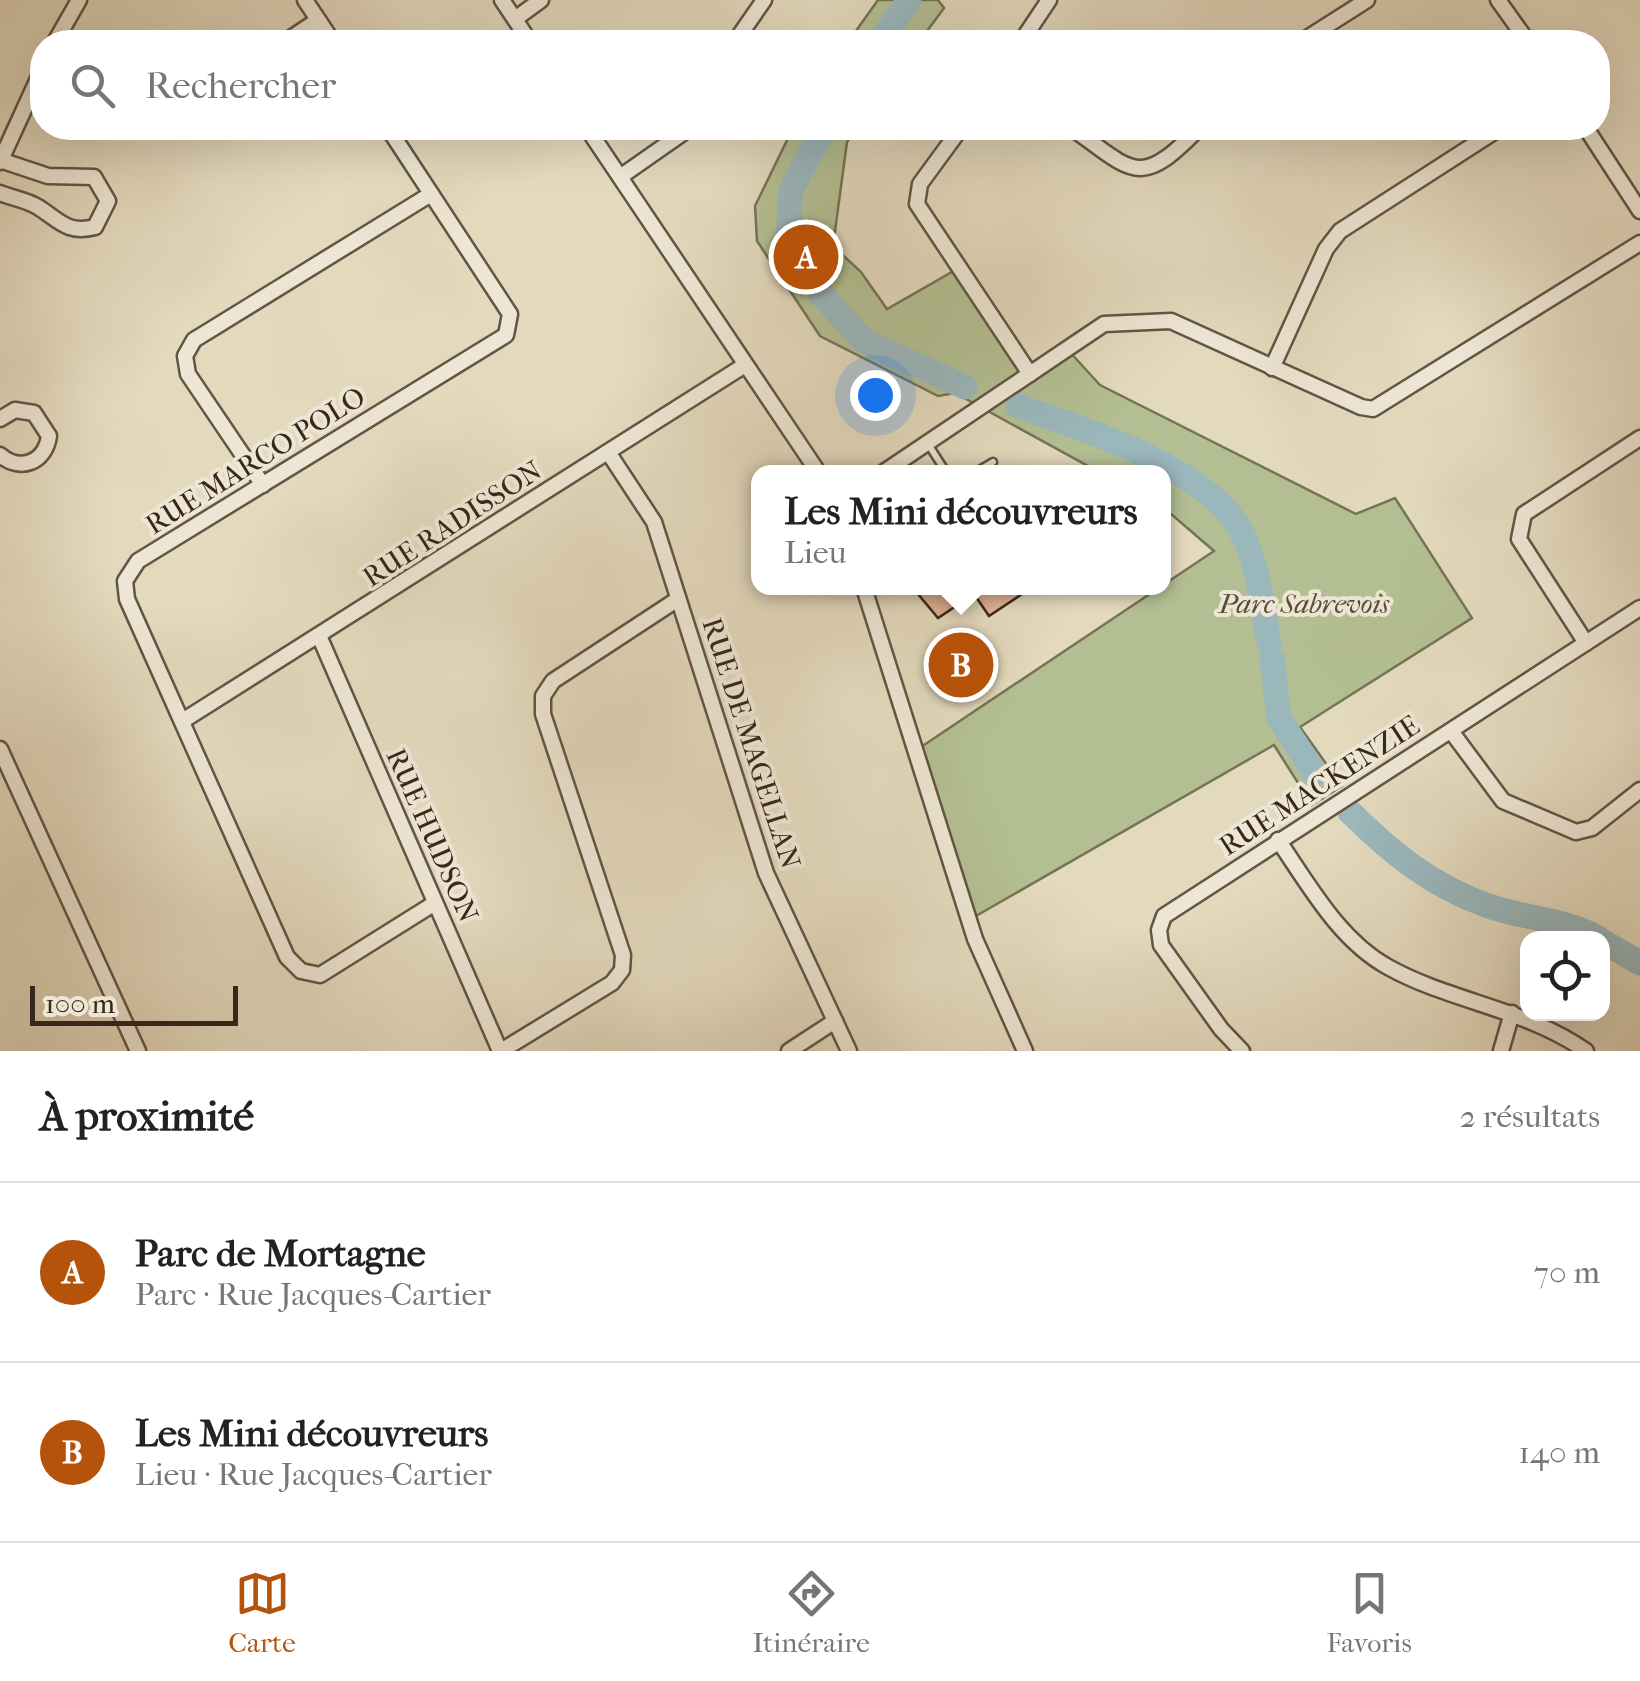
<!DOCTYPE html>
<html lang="fr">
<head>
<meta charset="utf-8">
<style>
	body { margin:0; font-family:"IM FELL French Canon",serif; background:#f6f6f6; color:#222 }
	.controls { position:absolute; right:30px; bottom:30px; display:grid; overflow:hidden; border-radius:20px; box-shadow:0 10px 40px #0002 }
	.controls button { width:90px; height:90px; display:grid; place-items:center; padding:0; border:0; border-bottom:2px solid #e0e0e0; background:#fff; color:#222; font:50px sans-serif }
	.scale { position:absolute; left:30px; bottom:25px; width:208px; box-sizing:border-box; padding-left:10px; border:5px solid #3a271b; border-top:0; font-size:28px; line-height:35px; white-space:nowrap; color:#3a271b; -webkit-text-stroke:8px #ede6d4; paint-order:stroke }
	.you { position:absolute; left:875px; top:395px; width:35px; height:35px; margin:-25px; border:8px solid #fff; border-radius:50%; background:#1a73e8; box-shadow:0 0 0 15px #1a73e833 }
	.badge { display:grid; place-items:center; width:65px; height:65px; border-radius:50%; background:#b45309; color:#fff; font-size:32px; font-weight:700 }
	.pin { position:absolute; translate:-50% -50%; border:5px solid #fff; box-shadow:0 2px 10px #0006 }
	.popup { position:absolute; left:751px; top:465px; width:420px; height:130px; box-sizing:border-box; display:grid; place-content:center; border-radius:20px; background:#fff; filter:drop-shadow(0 2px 8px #0005); font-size:32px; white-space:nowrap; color:#767676 }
	.popup b { font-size:38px; color:#222 }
	.popup::after { content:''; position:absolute; left:50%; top:100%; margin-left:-20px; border:20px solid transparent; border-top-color:#fff }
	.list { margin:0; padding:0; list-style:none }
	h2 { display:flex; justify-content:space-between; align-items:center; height:130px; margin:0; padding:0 40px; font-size:42px }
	h2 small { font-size:32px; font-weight:400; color:#767676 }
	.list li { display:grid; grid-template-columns:65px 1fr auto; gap:30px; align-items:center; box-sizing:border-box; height:180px; padding:0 40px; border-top:2px solid #e0e0e0 }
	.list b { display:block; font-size:38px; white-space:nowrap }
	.list p { margin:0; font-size:32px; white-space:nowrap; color:#767676 }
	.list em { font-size:32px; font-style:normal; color:#767676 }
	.icon { flex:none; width:55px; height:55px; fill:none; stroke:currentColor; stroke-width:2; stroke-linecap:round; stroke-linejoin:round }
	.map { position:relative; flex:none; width:1640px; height:1051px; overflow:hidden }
	.search { position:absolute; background:#fff; box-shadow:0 10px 40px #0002; left:30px; right:30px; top:30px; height:110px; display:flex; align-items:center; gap:25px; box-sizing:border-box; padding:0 35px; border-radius:40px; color:#767676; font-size:38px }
	.sheet { height:490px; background:#fff }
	nav { display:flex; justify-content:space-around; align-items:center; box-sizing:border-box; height:140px; border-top:2px solid #e0e0e0; background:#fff; font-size:28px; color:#767676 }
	nav a { display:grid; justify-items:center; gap:5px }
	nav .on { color:#b45309 }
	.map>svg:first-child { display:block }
	.green { fill:#b3bf92; stroke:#767356; stroke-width:2.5 }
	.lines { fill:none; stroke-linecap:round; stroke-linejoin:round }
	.river { stroke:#9ab7bc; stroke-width:25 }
	.building { fill:#e2b395; stroke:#3a271b; stroke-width:2.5 }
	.service-casing { stroke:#645444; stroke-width:11 }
	.minor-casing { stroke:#645444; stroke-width:19 }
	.service { stroke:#ede6d4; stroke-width:6 }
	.minor { stroke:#ede6d4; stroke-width:14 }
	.labels { text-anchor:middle; stroke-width:8; stroke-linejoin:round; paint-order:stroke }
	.street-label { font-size:28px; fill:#3a271b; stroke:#ede6d4 }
	.park-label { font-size:28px; font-style:italic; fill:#584d39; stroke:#ede6d4 }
</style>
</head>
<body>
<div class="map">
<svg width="1640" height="1051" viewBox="0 0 1640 1051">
	<rect width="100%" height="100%" fill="#e3d9bd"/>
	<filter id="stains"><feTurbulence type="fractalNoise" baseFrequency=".002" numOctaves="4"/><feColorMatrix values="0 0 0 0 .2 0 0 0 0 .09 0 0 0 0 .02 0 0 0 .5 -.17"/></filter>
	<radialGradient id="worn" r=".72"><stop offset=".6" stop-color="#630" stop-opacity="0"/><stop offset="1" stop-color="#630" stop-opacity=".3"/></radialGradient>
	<g class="green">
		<polygon points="878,0 938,0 944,8 919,42 848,42"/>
		<polygon points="793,128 857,128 847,142 833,246 861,272 887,309 959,268 1029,374 1068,350 1100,385 1356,514 1395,498 1472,618 1300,727 1342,786 1312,805 1274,745 969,920 915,751 1214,551 1164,508 1164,472 1099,472 955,393 938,396 820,336 757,241 755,206"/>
	</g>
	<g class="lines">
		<g class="river">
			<polyline points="880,42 909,0"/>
			<polyline points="824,128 791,190 788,235 823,296 864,341 965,387"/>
			<path d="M1018,406C1085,430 1205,466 1241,531C1259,564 1262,607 1269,642"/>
			<polyline points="1272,658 1279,718 1315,774"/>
			<path d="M1350,812C1390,852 1432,886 1486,905C1523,919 1563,918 1598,938"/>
			<polyline points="1602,941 1640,963"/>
		</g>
	</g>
	<g class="building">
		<polygon points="913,588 1031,588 989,616 974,594 938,618"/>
		<polygon points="972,635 989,662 951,691 934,660"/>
	</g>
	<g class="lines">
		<defs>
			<g id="service">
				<polyline points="928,444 946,472"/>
				<polyline points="976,472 993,462"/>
			</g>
			<g id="minor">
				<polyline points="305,0 333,42"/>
				<polyline points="502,0 530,42"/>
				<polyline points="1498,0 1528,42"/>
				<polyline points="515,19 541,0"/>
				<polyline points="55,42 79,0"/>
				<polyline points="285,42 318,20"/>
				<polyline points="735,42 764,0"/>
				<polyline points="1021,42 1049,0"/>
				<polyline points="1301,42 1367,0"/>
				<polyline points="388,128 510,314 506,335 138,561 125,581 127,599 287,957 301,971 320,975 435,903"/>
				<polyline points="587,128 818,472"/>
				<polyline points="961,128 920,184 917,204 1030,374"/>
				<path d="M1072,128C1134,173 1140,189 1199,128"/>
				<polyline points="1586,128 1640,211"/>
				<path d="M0,160L48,176L94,177L108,201L95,227C67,234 60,221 38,207C27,200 12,198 0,193"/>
				<polyline points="0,162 42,70"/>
				<polyline points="620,177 690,128"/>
				<polyline points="1272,368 1326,249 1340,231 1500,128"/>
				<path d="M0,419L15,410L34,413L49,436C45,463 20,472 0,455"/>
				<polyline points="608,452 654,522 766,873 849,1051"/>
				<polyline points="884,472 1104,324 1171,321 1361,407 1373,409 1640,243"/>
				<polyline points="263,485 188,374 185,356 194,340 431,194"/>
				<polyline points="864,588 975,939 1025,1051"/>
				<polyline points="320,638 500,1051"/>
				<polyline points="1586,643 1519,539 1524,514 1640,438"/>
				<polyline points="184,720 745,365"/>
				<polyline points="1451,731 1503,801 1576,832 1592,828 1640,790"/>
				<polyline points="0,749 138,1051"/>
				<path d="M1278,840C1309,885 1339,940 1388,967C1451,1002 1524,1008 1586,1051"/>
				<polyline points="501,1051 612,983 622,970 623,955 543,714 543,696 553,681 678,599"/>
				<polyline points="789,1051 835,1021"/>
				<polyline points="1242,1051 1221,1029 1161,945 1159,930 1164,916 1640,608"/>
				<polyline points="1501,1051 1512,1013"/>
			</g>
		</defs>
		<use href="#service" class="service-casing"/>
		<use href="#minor" class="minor-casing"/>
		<use href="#service" class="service"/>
		<use href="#minor" class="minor"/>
	</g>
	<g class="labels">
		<g class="street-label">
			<text transform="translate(255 460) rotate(-32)" y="10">RUE MARCO POLO</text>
			<text transform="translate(452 523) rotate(-33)" y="10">RUE RADISSON</text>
			<text transform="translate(752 743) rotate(72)" y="10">RUE DE MAGELLAN</text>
			<text transform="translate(1319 785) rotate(-33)" y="10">RUE MACKENZIE</text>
			<text transform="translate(433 835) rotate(66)" y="10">RUE HUDSON</text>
		</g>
		<g class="park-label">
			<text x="1304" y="613">Parc Sabrevois</text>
		</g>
	</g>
	<rect width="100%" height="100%" filter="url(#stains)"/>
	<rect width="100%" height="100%" fill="url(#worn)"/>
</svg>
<div class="controls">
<button><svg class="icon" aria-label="locate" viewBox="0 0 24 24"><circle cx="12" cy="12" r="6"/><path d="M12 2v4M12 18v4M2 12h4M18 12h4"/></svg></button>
</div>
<div class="scale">100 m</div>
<div class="you"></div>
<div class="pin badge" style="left:806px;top:257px">A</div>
<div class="pin badge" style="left:961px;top:665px">B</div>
<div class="popup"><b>Les Mini découvreurs</b>Lieu</div>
<div class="search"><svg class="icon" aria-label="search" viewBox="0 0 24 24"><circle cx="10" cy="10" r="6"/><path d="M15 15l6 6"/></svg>Rechercher</div>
</div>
<section class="sheet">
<h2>À proximité<small>2 résultats</small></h2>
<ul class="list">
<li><span class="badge">A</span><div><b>Parc de Mortagne</b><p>Parc · Rue Jacques-Cartier</p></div><em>70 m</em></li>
<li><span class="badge">B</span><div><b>Les Mini découvreurs</b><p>Lieu · Rue Jacques-Cartier</p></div><em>140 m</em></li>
</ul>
</section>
<nav>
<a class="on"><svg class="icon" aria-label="map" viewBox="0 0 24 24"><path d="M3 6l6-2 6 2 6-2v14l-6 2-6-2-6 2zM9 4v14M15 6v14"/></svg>Carte</a>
<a><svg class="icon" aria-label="directions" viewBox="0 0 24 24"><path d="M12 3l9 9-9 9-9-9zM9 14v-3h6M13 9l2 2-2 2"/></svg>Itinéraire</a>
<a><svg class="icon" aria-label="saved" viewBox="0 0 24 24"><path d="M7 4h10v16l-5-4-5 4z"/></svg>Favoris</a>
</nav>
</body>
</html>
